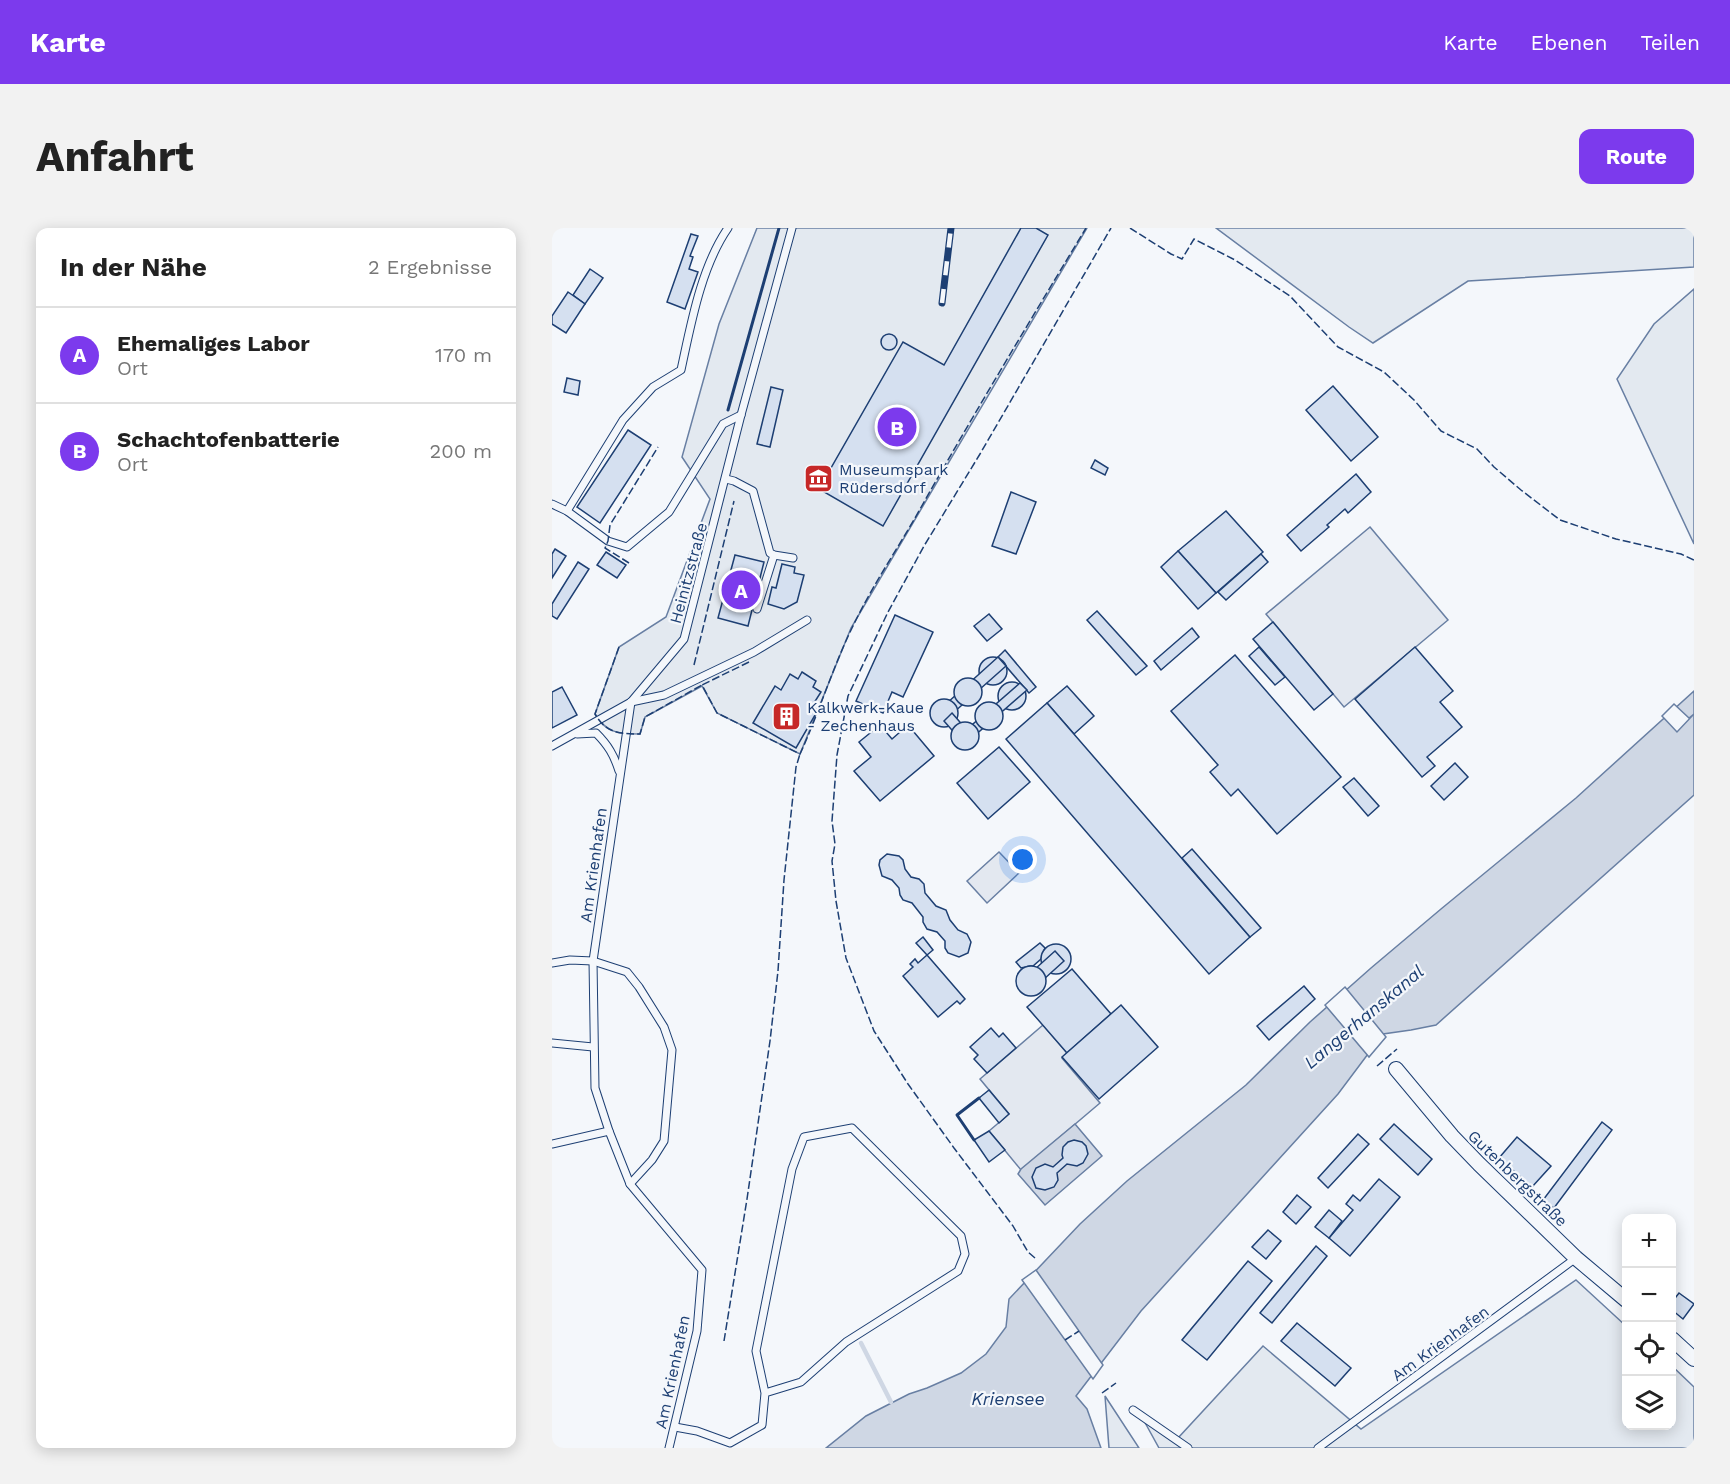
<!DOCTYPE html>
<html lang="de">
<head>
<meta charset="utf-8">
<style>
	body { margin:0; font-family:"Work Sans",sans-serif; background:#f2f2f2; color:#222 }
	.controls { position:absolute; right:18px; bottom:18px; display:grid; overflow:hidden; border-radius:12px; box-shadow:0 3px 15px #0003 }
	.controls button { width:54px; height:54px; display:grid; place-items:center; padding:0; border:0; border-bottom:2px solid #e0e0e0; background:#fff; color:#222; font:30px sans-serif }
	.you { position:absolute; left:471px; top:632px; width:21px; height:21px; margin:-15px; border:4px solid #fff; border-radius:50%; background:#1a73e8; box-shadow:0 0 0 9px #1a73e833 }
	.badge { display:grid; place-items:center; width:39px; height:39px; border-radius:50%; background:#7c3aed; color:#fff; font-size:20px; font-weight:700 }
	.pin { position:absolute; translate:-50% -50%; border:3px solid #fff; box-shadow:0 2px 6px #0006 }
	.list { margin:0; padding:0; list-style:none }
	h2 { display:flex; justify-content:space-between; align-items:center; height:78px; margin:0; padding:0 24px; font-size:26px }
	h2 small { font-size:20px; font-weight:400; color:#767676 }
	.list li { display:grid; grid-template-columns:39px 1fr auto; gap:18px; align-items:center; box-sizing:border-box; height:96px; padding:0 24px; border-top:2px solid #e0e0e0 }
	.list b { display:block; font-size:22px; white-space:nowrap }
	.list p { margin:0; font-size:20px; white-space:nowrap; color:#767676 }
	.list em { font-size:20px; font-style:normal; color:#767676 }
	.icon { flex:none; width:33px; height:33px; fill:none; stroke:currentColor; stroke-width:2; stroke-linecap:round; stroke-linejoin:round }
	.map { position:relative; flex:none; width:1142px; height:1220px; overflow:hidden; border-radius:12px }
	header { display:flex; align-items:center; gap:36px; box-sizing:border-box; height:84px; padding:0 30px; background:#7c3aed; color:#fff }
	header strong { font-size:28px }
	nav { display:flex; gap:33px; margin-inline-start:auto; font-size:21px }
	.intro { display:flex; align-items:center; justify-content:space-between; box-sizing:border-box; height:144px; padding:0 36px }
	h1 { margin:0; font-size:42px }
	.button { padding:15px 27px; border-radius:12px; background:#7c3aed; color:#fff; font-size:21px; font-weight:700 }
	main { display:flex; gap:36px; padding:0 36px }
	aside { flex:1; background:#fff; border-radius:12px; box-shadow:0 3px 15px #0003 }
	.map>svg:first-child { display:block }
	.green { fill:#e3e9f0; stroke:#687fa3; stroke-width:1.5 }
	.parking { fill:#e3e8f0; stroke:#687fa3; stroke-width:1.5 }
	.water { fill:#cfd7e4; stroke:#687fa3; stroke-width:1.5 }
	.pier { fill:#f4f7fb; stroke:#687fa3; stroke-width:1.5 }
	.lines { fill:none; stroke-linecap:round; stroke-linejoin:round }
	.stream { stroke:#cfd7e4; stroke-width:4.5 }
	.building { fill:#d5e0f0; stroke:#1d3f73; stroke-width:1.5 }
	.service-casing { stroke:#1d3f73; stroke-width:9 }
	.minor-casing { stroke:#1d3f73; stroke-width:16 }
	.service { stroke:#f4f7fb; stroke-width:7 }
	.minor { stroke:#f4f7fb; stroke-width:14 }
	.rail-casing { stroke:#1d3f73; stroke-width:7 }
	.rail { stroke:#f4f7fb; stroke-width:4.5; stroke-dasharray:14; stroke-linecap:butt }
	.fence { stroke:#1d3f73; stroke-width:1.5; stroke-dasharray:8 3; stroke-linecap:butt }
	.wall { stroke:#1d3f73; stroke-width:3 }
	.labels { text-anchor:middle; stroke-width:4.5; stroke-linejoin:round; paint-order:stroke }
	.poi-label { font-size:16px; fill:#1d3f73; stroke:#f4f7fb; text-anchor:start }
	.street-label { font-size:16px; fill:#1d3f73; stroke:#f4f7fb }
	.water-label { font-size:18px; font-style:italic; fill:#1d3f73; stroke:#f4f7fb }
</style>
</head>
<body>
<header>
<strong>Karte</strong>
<nav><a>Karte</a><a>Ebenen</a><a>Teilen</a></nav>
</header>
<div class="intro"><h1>Anfahrt</h1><a class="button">Route</a></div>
<main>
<aside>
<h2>In der Nähe<small>2 Ergebnisse</small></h2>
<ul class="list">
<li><span class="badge">A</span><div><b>Ehemaliges Labor</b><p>Ort</p></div><em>170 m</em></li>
<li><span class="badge">B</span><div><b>Schachtofenbatterie</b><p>Ort</p></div><em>200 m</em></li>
</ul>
</aside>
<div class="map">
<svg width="1142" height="1220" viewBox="0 0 1142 1220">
	<rect width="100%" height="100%" fill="#f4f7fb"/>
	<g class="green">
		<path d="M205,0H535L299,400L248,526L165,485L150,458L93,489L88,506C67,506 54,505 43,486L67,419L114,389L158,271L130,229L167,96Z"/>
		<polygon points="664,0 1142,0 1142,39 916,53 821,115 797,99"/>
		<polygon points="1142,61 1142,316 1065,151 1102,96"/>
		<polygon points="1024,1052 1074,1098 1074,1198 1120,1198 1120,1138 1142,1159 1142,1220 607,1220 591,1191 626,1210 711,1118 809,1201"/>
		<polygon points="553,1168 587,1220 557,1220"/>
	</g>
	<g class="parking">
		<polygon points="818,299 896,392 792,479 714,386"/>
		<polygon points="447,624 467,645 435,675 415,653"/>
		<polygon points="491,797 515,825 510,830 548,875 469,942 437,903 457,886 428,851"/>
	</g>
	<g class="water">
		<polygon points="1142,463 1142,567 884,797 859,802 831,806 786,866 589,1083 524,1168 535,1181 549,1220 274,1220 314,1188 357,1166 375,1160 409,1145 434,1126 454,1099 457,1071 528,996 575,953 694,857 758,794 819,740 889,681 1024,570"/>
		<polygon points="523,896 550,928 493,977 466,946 469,941"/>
	</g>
	<g class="pier">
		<polygon points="1122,476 1137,490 1142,486 1125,504 1110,488"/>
		<polygon points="793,759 834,809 817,829 773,777"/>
		<polygon points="484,1042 551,1137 541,1151 470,1052"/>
	</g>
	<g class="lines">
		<polyline class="stream" points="309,1115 339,1174"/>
	</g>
	<g class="building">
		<polygon points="469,0 484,0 496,7 331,298 267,261 351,114 392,137"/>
		<polygon points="139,6 146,8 138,28 141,29 137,41 146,44 133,81 115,74"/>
		<polygon points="38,41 51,50 33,76 21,67"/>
		<polygon points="16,64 33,76 14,105 0,96 0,88"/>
		<circle cx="337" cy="114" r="8"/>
		<polygon points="15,150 28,153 26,167 12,164"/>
		<polygon points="781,158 826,209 799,233 754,182"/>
		<polygon points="219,159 231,162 218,219 205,216"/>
		<polygon points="76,202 99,217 48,295 25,279"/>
		<polygon points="543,232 556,240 553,247 539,240"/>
		<polygon points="804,246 819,264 796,285 793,281 775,297 777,299 749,323 735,307"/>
		<polygon points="459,264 484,274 464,326 440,318"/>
		<polygon points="674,283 711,324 664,365 626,323"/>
		<polygon points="3,321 14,328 0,350 0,326"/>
		<polygon points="626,323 664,365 646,381 609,339"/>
		<polygon points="54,324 74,337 65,350 45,337"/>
		<polygon points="709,326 716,334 674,372 666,364"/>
		<polygon points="183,327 212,334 196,398 166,390"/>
		<polygon points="26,334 37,341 5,391 0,388 0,376"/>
		<polygon points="230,336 243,339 242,345 252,347 245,374 232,381 216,376 220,359 224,360"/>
		<polygon points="545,383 595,438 584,447 535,392"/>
		<polygon points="437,386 450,401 435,413 422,398"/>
		<polygon points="343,387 381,404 351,469 340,464 331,485 304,473"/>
		<polygon points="721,394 781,466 762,482 701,411"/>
		<polygon points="640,400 647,409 609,442 602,433"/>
		<polygon points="707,419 733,449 723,457 697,428"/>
		<polygon points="863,419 901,463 888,474 910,499 875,529 883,538 870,549 803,471"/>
		<polygon points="453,422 484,459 477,465 446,429"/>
		<polygon points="683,427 789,549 725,606 686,561 679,568 658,544 666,537 619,483"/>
		<circle cx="441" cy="443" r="14"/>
		<polygon points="446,429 454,438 392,493 384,485"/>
		<polygon points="250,444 264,453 261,459 269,464 260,478 266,482 244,520 201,495 223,458 229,462 238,446 246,451"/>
		<circle cx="416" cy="464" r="14"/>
		<circle cx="460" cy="468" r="14"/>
		<polygon points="468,455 475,462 413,516 406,509"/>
		<polygon points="515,458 542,488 522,506 495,475"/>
		<polygon points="10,459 25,487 0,500 0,464"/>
		<circle cx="392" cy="485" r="14"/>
		<circle cx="437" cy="488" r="14"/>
		<polygon points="495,475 698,709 657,746 454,511"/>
		<polygon points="400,485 414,501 406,509 392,493"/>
		<circle cx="413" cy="508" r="14"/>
		<polygon points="328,497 340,511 356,497 382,528 328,573 302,543 319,529 307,514"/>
		<polygon points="447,519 478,554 436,591 405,555"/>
		<polygon points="903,535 916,549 892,572 879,558"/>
		<polygon points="802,550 827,578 816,588 791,559"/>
		<polygon points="640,621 709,700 698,709 630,630"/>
		<polygon points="335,626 347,628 351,632 353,641 359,649 367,651 372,656 373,665 384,678 394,682 398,692 406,702 415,706 419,714 416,725 407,729 396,725 393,720 393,713 385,704 375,701 371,694 371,689 360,675 351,672 348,667 347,660 340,652 330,648 327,637 328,632"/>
		<polygon points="371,709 381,722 375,727 364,715"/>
		<polygon points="488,715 493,720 489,731 481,738 478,738 469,740 464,734"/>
		<circle cx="504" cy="731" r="15"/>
		<polygon points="503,723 512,733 481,761 472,751"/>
		<polygon points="375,727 413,771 408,776 405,773 386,789 351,748 361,739 358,736 363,731 366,735"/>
		<circle cx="479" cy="753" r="15"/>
		<polygon points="520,741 559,786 515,825 475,779"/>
		<polygon points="752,758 763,771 717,812 705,798"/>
		<polygon points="569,777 606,819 547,871 510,829"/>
		<polygon points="439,800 447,809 451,805 464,820 435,845 422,831 426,827 418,819"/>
		<polygon points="437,862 457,886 447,895 427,870"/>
		<polygon points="1050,894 1060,902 1002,980 991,972"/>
		<polygon points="842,896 880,931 866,947 828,911"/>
		<polygon points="437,903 453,922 437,934 422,912"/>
		<polygon points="806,906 817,916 776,960 766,950"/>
		<polygon points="965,909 999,938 980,959 947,930"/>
		<polygon points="522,912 530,914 534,918 536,926 531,935 525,938 515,936 505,945 506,952 502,959 493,962 484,960 480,949 484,940 493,936 501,939 511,930 510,927 511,919 516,914"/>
		<polygon points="827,951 848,969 798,1028 777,1010 801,982 794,976 801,967 808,973"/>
		<polygon points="745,967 759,979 744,996 731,984"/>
		<polygon points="777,982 790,993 777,1010 763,999"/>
		<polygon points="716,1002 729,1013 714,1031 700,1019"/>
		<polygon points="764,1018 775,1028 720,1095 708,1085"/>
		<polygon points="696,1033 720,1053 655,1132 630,1112"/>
		<polygon points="1127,1065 1142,1076 1131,1091 1120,1082 1120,1074"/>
		<polygon points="745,1095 799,1140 783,1158 729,1113"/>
	</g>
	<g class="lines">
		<defs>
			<g id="service">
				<polyline points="174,251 182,253 201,263 218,325 222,327 241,330"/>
				<polyline points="0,276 15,283 56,313 75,319 117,284 171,196 189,187"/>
				<path d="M15,283L71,192L101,159L129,142C139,96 149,39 176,0"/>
				<polyline points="205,381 222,327"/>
				<polyline points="79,474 41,733 43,860 57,903 78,956 150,1042 145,1103 117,1220"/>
				<polyline points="79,474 112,467 202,424 255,392"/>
				<path d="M25,506L44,505C56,517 62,527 67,543"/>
				<polyline points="0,518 79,474 132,411 189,187 240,0"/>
				<polyline points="0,735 18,732 41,733 75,744 87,759 112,799 120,822 112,913 100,932 78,956"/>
				<polyline points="0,815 41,819"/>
				<polyline points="0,916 57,903"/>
				<polyline points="581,1182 636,1220"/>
				<polyline points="123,1199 145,1203 178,1215 210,1197 213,1165 249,1154 294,1114 406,1043 413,1026 409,1008 300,900 252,909 240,941 204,1123 213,1165"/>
				<polyline points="766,1220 1024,1030"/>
			</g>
			<g id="minor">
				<polyline points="844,841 900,908 927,936 1024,1030 1074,1072"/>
				<polyline points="1120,1111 1142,1131"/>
			</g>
		</defs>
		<use href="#service" class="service-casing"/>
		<use href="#minor" class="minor-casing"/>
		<use href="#service" class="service"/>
		<use href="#minor" class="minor"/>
		<defs>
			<polyline id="rail" points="390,75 399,0"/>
		</defs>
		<use href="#rail" class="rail-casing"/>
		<use href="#rail" class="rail"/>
		<g class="fence">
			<polyline points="578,0 619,26 630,31 642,11 683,32 738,68 786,119 832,144 862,172 889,203 925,221 942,239 969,262 1008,292 1064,311 1129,326 1142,332"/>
			<polyline points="77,335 53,320 56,313 58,297 106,219"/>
			<path d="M67,419L43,486C54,505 67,506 88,506L93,489L150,457"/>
			<path d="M197,434L150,457L165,485L248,526C267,485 280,441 300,400C318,362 342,326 363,290C418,192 476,96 534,0"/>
			<polyline points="142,437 182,273"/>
			<polyline points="825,838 845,821"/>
			<polyline points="483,1030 476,1024 461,998 402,920 356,856 322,803 294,730 284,673 280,633 283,616 280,593 285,527 296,468 336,384 372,318 428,226 559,0"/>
			<polyline points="513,1112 527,1103"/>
			<polyline points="172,1113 195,971 218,813 226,743 232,652 244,539 248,526"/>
			<polyline points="550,1165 564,1155"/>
		</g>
		<g class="wall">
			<polyline points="176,182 227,0"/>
			<polyline points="422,912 405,887 427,870"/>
		</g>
	</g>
	<defs>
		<symbol id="museum-square" viewBox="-11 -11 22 22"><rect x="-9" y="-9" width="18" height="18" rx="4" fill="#c62828" stroke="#f4f7fb"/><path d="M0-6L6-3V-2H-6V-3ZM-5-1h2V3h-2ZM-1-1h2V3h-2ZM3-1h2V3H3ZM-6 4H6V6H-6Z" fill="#fff"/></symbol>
		<symbol id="building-square" viewBox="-11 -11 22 22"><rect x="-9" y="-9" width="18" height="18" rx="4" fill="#c62828" stroke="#f4f7fb"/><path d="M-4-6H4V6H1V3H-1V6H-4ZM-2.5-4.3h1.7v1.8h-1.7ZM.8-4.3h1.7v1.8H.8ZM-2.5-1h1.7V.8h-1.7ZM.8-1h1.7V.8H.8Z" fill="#fff"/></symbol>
	</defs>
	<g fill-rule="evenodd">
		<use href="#museum-square" x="250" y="234" width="33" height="33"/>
		<use href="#building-square" x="218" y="472" width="33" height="33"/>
	</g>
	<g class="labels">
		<g class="poi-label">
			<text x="287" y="247">Museumspark<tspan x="287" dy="18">Rüdersdorf</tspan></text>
			<text x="255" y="485">Kalkwerk-Kaue<tspan x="255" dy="18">- Zechenhaus</tspan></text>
		</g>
		<g class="street-label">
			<text transform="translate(136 345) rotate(-75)" y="6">Heinitzstraße</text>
			<text transform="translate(41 637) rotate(-82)" y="6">Am Krienhafen</text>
			<text transform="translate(966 950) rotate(44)" y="6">Gutenbergstraße</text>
			<text transform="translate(888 1115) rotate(-36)" y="6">Am Krienhafen</text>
			<text transform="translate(120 1144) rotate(-78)" y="6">Am Krienhafen</text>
		</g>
		<g class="water-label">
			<text transform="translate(812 789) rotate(-40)" y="6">Langerhanskanal</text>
			<text x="456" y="1177">Kriensee</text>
		</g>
	</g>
</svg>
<div class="controls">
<button>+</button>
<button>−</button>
<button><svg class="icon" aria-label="locate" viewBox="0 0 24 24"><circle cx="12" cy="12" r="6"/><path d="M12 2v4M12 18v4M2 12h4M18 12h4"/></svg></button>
<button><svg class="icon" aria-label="layers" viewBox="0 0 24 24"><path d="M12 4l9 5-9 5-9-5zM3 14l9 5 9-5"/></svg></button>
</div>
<div class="you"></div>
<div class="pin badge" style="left:189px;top:362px">A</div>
<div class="pin badge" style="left:345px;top:199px">B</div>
</div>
</main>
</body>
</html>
